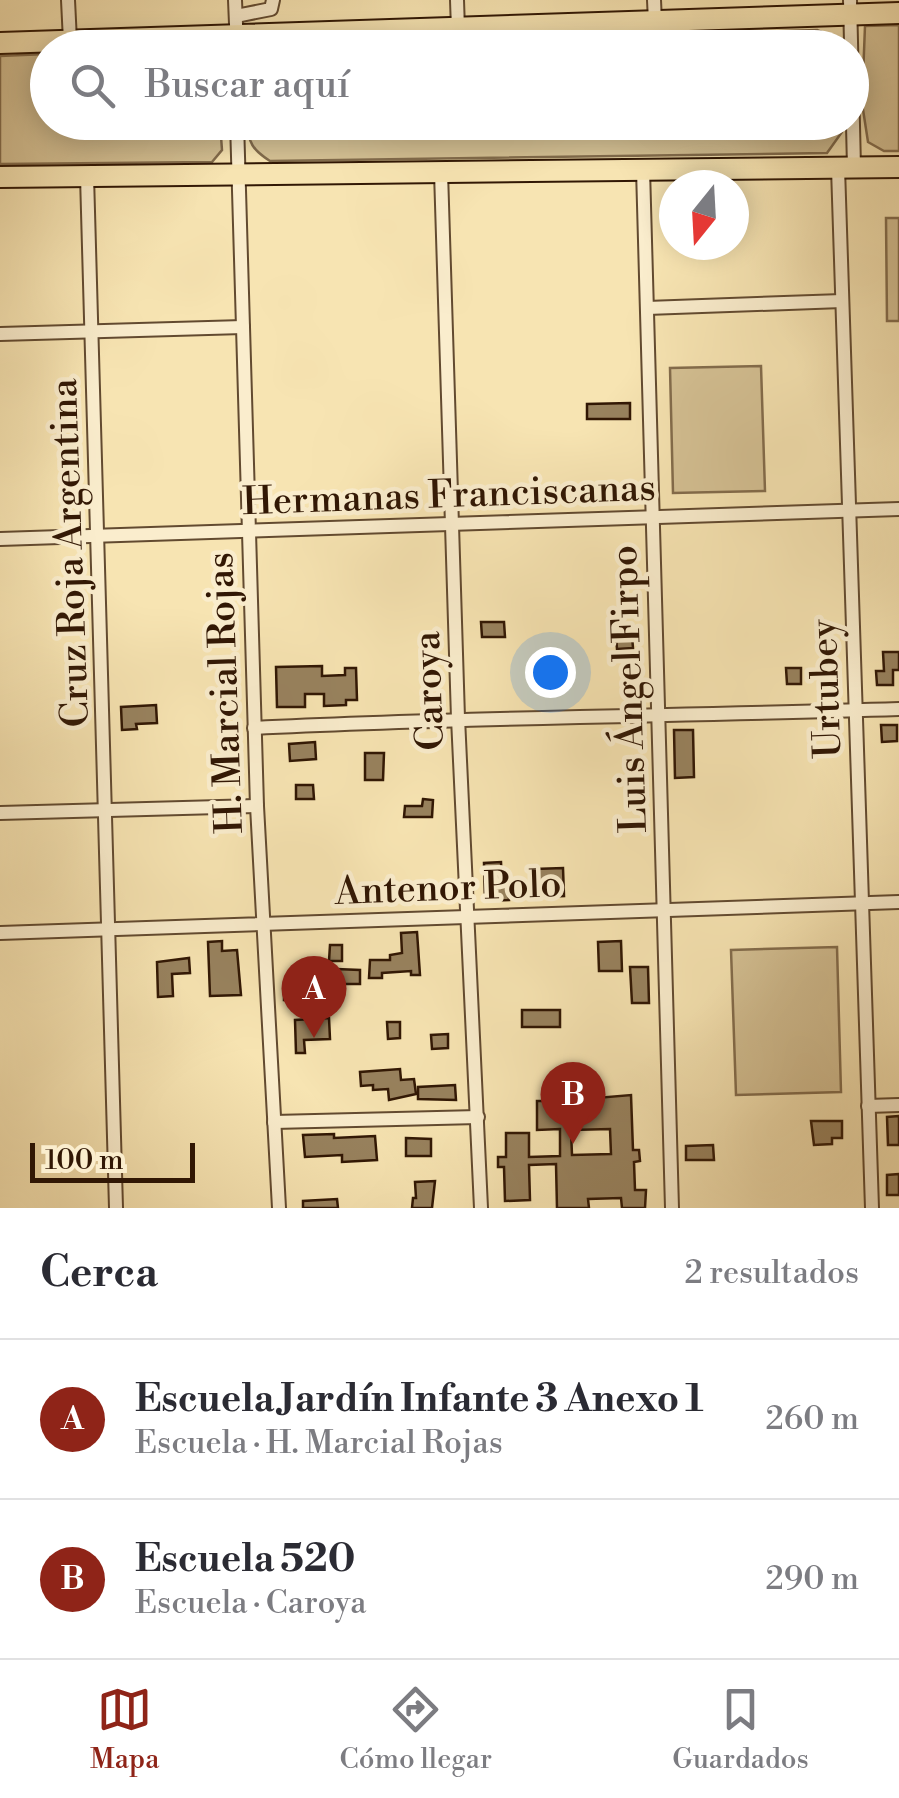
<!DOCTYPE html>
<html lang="es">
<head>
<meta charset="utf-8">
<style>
	body { margin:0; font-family:"Libre Bodoni",serif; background:#f2f2f3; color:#2b2b33 }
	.compass { position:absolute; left:659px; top:170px; width:90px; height:90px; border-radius:50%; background:#fff; box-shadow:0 5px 25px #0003; rotate:198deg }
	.scale { position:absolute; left:30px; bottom:25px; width:165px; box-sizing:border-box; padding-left:10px; border:5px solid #311704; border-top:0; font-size:28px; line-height:35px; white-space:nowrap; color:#311704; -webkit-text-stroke:8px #faedcd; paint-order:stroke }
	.you { position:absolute; left:550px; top:672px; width:35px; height:35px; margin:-25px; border:8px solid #fff; border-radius:50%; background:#1a73e8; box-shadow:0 0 0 15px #1a73e833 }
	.badge { display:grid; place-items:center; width:65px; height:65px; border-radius:50%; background:#8f2418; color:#fff; font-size:32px; font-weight:700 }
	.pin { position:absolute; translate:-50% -82px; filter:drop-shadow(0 2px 5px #0008) }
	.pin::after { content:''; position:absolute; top:52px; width:35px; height:30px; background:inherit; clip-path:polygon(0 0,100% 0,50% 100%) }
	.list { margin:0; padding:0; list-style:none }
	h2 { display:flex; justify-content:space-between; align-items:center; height:130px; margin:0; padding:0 40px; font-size:42px }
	h2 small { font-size:32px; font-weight:400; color:#7c7c81 }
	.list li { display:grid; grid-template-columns:65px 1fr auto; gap:30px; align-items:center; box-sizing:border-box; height:160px; padding:0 40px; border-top:2px solid #e1e1e2 }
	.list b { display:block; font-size:38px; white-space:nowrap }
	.list p { margin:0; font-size:32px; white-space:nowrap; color:#7c7c81 }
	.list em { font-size:32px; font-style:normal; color:#7c7c81 }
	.icon { flex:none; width:55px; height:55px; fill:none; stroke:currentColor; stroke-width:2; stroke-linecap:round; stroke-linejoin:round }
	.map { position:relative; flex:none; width:899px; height:1208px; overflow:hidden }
	.search { position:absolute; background:#fff; box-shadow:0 5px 25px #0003; left:30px; right:30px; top:30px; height:110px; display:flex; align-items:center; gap:25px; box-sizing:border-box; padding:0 35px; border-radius:55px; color:#7c7c81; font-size:38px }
	.sheet { height:450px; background:#fff }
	nav { display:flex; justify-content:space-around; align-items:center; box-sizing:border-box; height:140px; border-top:2px solid #e1e1e2; background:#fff; font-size:28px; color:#7c7c81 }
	nav a { display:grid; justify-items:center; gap:5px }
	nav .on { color:#8f2418 }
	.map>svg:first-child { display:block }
	.green { fill:#d5c194; stroke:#836c4c; stroke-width:2.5 }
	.building { fill:#98825e; stroke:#311704; stroke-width:2.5; fill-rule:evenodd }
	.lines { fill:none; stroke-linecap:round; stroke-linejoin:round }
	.minor-casing { stroke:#624a30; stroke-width:16 }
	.primary-casing { stroke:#311704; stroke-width:24 }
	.minor { stroke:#faedcd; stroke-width:12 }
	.primary { stroke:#f7e4b2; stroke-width:20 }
	.labels { text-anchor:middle; stroke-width:9; stroke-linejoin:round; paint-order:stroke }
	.street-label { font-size:38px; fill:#311704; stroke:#faedcd }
</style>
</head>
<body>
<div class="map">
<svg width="899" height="1208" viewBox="0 0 899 1208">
	<rect width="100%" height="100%" fill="#f7e4b2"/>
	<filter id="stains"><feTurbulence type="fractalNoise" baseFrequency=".002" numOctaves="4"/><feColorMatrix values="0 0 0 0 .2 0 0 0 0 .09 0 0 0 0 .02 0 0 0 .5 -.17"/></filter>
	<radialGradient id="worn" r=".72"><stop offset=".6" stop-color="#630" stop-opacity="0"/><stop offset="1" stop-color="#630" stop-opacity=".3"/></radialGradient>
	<g class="green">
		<polygon points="899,25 899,151 884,151 868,142 862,103 865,26"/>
		<polygon points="817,30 835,38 836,47 257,47"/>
		<polygon points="47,54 48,122 220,123 222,150 212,162 0,164 0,56"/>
		<path d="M841,122L842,132L827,153L270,161C253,150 248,143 247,122Z"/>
		<polygon points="886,218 899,218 899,321 887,321"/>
		<polygon points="761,366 765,491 673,493 670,368"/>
		<polygon points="837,947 841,1092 736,1095 731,950"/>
	</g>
	<g class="building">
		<polygon points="630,403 630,419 587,419 587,404"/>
		<polygon points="481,622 504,622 505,637 482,637"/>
		<polygon points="616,636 632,636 633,648 617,649"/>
		<polygon points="883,652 899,652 899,670 893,670 893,685 877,685 876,671 884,671"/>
		<polygon points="322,666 322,676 345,675 345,668 356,668 357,700 346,700 346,705 324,706 324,694 305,694 305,707 277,707 276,667"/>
		<polygon points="786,668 801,668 801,684 787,684"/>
		<polygon points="156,705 157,723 136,724 137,729 122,730 121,707"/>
		<polygon points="881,725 897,725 897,741 882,742"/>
		<polygon points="674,730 693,730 694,777 675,778"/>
		<polygon points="315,742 316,759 290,761 289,744"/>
		<polygon points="365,753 384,753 383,780 365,780"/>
		<polygon points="296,785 313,785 314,799 296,799"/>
		<polygon points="423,799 433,800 432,817 404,817 405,806 422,806"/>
		<polygon points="501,862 502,883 508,882 509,900 485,901 484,863"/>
		<polygon points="563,868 564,896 546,897 546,882 536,883 535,869"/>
		<polygon points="417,932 420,975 411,975 411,971 382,973 382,978 369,978 370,960 390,960 390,955 402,953 401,933"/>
		<polygon points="222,941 222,951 237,950 241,995 210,996 208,942"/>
		<polygon points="621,941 622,971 599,971 598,942"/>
		<polygon points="330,945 342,945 342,961 329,961"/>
		<polygon points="189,958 190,973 172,974 173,996 158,997 157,962"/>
		<polygon points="302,963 315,964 315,977 331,977 331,986 314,985 313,995 306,995 306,1001 284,1000 284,986 302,986"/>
		<polygon points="630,967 648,967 649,1003 632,1003"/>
		<polygon points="336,969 360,970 360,984 335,984"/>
		<rect x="522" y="1010" width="38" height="17"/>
		<polygon points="329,1018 330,1039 304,1040 305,1053 296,1053 295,1020"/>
		<polygon points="387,1022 400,1022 400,1038 388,1039"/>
		<polygon points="448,1034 448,1048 432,1049 431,1035"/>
		<polygon points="400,1069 401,1080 414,1079 416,1094 389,1100 388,1089 373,1090 373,1085 361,1086 360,1072"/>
		<polygon points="455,1085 456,1100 418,1099 418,1087"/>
		<path d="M573,1094V1100L631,1095L633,1150H639L640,1161L634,1162L635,1190H646L645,1208H622L621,1198L588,1199L589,1208H557L556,1164L529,1165L530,1200L505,1201L504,1167H498V1157H506V1133H529V1157L560,1156V1129L537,1130V1101H555L557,1095ZM610,1129L611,1154L572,1155L571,1130Z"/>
		<polygon points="899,1116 899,1145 888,1145 887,1117"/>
		<polygon points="811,1121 842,1121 842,1138 832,1138 832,1144 814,1145"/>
		<polygon points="334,1134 334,1138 375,1136 377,1160 342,1162 342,1155 305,1157 303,1135"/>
		<polygon points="406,1138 431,1139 431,1156 406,1156"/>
		<polygon points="713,1145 714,1160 686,1160 686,1146"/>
		<polygon points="899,1174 899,1195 887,1195 887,1175"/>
		<polygon points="435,1181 432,1208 412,1208 413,1198 416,1198 415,1182"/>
		<polygon points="337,1199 338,1208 303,1208 303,1201"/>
	</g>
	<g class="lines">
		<defs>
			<g id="minor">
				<polyline points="68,0 70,41"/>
				<polyline points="235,0 237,48"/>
				<polyline points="457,0 458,29"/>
				<polyline points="654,0 655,22"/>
				<polyline points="850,0 854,167"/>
				<polyline points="236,16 271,9 273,0"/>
				<polyline points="237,122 257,806 279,1208"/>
				<polyline points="838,168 872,1208"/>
				<polyline points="643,169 672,1208"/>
				<polyline points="441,172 458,718 481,1208"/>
				<polyline points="87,176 116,1208"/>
				<polyline points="647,308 842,301"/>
				<polyline points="0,334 243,327"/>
				<polyline points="0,539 899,509"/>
				<path d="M254,728C469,717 684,716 899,709"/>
				<polyline points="0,813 257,806"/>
				<polyline points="0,933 899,902"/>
				<polyline points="868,1106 899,1105"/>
				<polyline points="274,1122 478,1117"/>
			</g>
			<g id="primary">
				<polyline points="0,43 899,13"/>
				<polyline points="0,177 899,167"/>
			</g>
		</defs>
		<use href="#minor" class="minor-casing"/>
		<use href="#primary" class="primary-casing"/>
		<use href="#minor" class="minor"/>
		<use href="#primary" class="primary"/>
	</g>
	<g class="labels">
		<g class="street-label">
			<text transform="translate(449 494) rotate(-2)" y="13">Hermanas Franciscanas</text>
			<text transform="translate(69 553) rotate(-92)" y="13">Cruz Roja Argentina</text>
			<text transform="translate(628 689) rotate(-92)" y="13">Luis Ángel Firpo</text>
			<text transform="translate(825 689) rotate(-92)" y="13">Urtubey</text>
			<text transform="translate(428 691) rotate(-92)" y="13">Caroya</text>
			<text transform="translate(224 693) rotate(-92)" y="13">H. Marcial Rojas</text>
			<text transform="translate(448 887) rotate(-2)" y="13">Antenor Polo</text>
		</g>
	</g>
	<rect width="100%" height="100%" filter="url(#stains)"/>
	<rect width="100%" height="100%" fill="url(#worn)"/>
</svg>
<svg class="compass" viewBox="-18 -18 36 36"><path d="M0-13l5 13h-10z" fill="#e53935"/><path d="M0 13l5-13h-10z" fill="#7c7c81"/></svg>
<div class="scale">100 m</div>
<div class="you"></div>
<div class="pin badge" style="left:314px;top:1038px">A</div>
<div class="pin badge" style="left:573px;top:1144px">B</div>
<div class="search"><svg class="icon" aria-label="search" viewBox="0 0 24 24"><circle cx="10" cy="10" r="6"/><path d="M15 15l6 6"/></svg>Buscar aquí</div>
</div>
<section class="sheet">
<h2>Cerca<small>2 resultados</small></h2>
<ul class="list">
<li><span class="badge">A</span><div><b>Escuela Jardín Infante 3 Anexo 1</b><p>Escuela · H. Marcial Rojas</p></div><em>260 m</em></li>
<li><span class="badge">B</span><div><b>Escuela 520</b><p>Escuela · Caroya</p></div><em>290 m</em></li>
</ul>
</section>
<nav>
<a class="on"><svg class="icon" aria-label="map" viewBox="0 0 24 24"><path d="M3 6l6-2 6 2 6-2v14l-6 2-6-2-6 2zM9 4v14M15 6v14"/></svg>Mapa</a>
<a><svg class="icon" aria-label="directions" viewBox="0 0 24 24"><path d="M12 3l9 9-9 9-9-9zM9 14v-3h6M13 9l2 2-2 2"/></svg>Cómo llegar</a>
<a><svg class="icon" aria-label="saved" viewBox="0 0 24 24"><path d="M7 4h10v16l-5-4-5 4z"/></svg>Guardados</a>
</nav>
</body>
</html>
